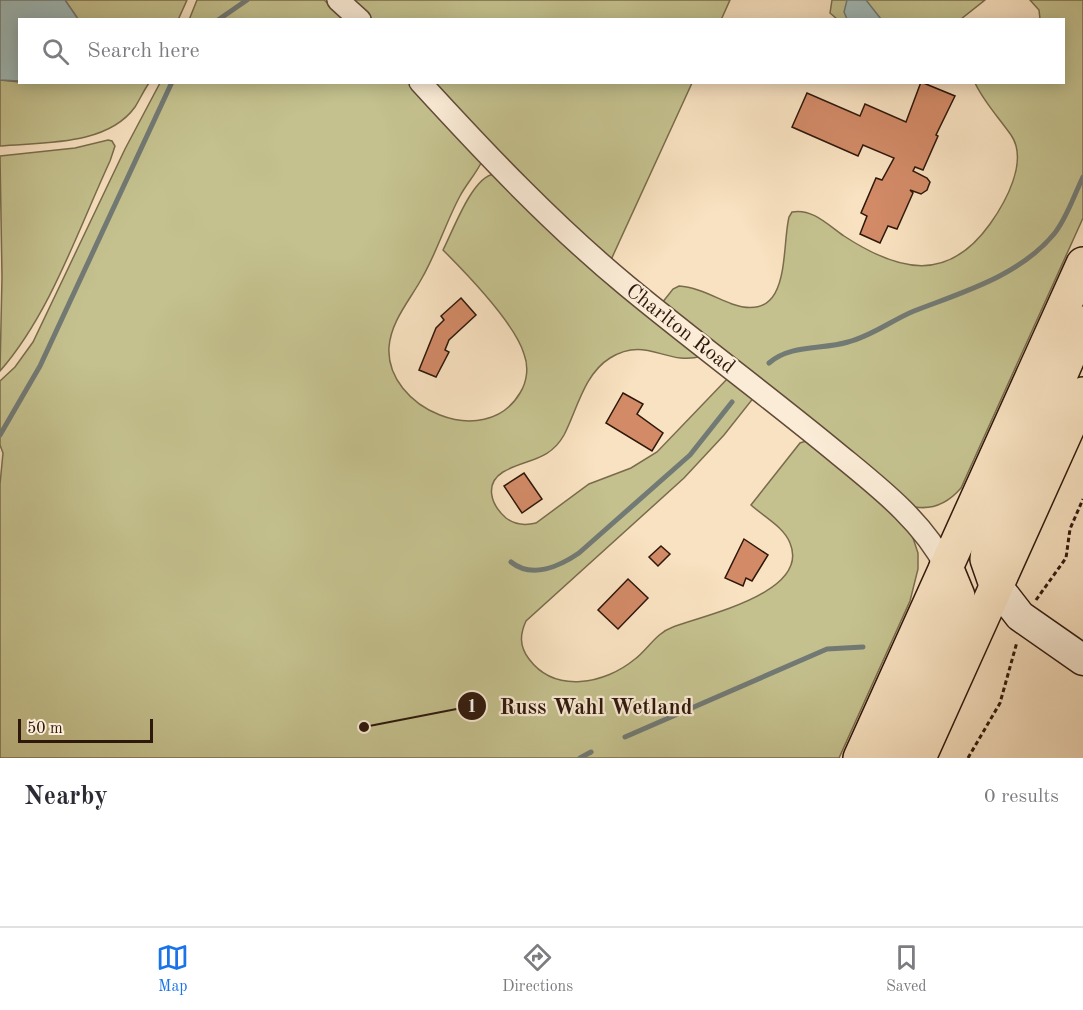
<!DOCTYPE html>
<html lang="en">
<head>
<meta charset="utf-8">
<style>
	body { margin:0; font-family:"Old Standard TT",serif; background:#f2f2f3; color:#2b2b33 }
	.scale { position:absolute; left:18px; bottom:15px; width:135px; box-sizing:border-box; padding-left:6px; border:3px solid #2e170b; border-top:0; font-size:16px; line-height:21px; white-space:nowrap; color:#2e170b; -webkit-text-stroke:4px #fbecd7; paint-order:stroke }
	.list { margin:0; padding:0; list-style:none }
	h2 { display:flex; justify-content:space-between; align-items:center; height:78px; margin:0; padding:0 24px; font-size:26px }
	h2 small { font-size:20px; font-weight:400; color:#7c7c81 }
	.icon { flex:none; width:33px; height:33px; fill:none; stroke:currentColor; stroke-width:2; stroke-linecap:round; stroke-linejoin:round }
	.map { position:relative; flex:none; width:1083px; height:758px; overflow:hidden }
	.search { position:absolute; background:#fff; box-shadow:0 3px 15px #0003; left:18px; right:18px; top:18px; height:66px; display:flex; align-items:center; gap:15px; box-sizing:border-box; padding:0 21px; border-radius:0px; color:#7c7c81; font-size:22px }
	.sheet { height:168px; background:#fff }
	nav { display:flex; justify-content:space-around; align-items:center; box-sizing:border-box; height:84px; border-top:2px solid #e1e1e2; background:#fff; font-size:16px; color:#7c7c81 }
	nav a { display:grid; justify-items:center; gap:3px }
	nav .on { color:#1a73e8 }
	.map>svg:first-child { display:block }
	.green { fill:#c4c18e; stroke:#796c4c; stroke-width:1.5 }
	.water { fill:#a0bcbb; stroke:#727a75; stroke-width:1.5 }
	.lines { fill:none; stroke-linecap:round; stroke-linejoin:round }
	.stream { stroke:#727a75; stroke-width:5 }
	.building { fill:#d28a67; stroke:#2e170b; stroke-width:1.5 }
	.street-casing { stroke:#614a38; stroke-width:24 }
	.secondary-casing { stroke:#2e170b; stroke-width:33 }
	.highway-casing { stroke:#2e170b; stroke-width:36 }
	.path { stroke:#2e170b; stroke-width:3; stroke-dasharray:4.5 3; stroke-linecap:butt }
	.street { stroke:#fbecd7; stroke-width:21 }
	.secondary { stroke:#fbecd7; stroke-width:30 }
	.highway { stroke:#f9e2c1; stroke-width:33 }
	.labels { text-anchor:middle; stroke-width:4.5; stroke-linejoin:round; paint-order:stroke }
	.street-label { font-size:21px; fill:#2e170b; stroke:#fbecd7 }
	.leader { fill:none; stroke:#2e170b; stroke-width:2 }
	.callout-dot { fill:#2e170b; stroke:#fbecd7; stroke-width:2 }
	.mark-label { font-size:18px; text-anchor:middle; font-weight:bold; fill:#fff }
	.callout-label { font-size:22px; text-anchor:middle; font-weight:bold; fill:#2e170b; stroke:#fbecd7; stroke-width:4.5; stroke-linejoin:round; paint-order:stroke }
</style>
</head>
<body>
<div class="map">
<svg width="1083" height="758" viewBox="0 0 1083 758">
	<rect width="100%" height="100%" fill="#f9e2c1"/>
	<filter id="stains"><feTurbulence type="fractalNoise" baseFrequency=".00333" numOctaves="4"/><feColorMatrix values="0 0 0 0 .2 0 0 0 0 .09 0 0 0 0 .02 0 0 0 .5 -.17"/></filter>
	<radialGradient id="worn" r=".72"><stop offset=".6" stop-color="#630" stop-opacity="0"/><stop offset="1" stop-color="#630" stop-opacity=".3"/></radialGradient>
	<g class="green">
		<polygon points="65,0 187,0 178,20 78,19"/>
		<polygon points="197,0 324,0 348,20 189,20"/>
		<polygon points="350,0 730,0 721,20 372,19"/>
		<polygon points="832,0 985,0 961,19 837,19 830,13"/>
		<path d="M1030,0H1083V218L961,488C949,502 934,510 915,507L662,303L673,289L679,286C697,287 716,298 732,304C792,325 781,250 789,217L792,212C813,208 829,226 844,236C899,272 948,283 990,224C1005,203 1029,161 1011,135C999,118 984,102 975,83L1064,82V20L1040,19L1039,10Z"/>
		<path d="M0,80L20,82L149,83C144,90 140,99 135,107C107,146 43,142 0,146Z"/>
		<path d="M160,83H409L482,161C476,174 467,183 460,196C446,222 437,252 422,278C410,300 391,321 389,347C385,408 485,452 520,393C527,382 529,367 524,354C515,324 466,273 443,250C453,231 472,177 494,174L702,356C667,367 647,335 610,358C584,374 577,410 564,435C549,462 525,459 503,472C484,484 491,505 506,518C515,525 524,526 536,523L589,484L631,468L657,452L729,377L755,396L724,435L684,478L526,621C520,634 519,646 529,659C555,694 605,684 635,659C648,649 656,633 673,627C704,615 811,593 790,543C784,527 763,516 751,505L800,443L809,440L879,500L911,532L918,553V569L910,601L839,758H0V484L3,453L0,445V381L15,367L33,342L125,149Z"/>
		<polygon points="431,83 692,83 610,262 538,197"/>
		<path d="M108,140L112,141L115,146L110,161C78,230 50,314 0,371L2,277L0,156L75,148Z"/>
	</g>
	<g class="water">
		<polygon points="0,0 65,0 78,19 20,20 19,81 0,80"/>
		<polygon points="847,0 866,0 881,19 847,19 844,12"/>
	</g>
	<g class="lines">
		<g class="stream">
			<polyline points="218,20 247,0"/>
			<path d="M769,363C791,344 822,350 848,342C872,336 892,320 914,311C963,292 1019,276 1054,234C1067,218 1074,195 1083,177"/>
			<polyline points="0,435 40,366 172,82"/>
			<path d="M511,562C532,579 560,566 579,553L690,455L732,402"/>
			<polyline points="625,737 827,649 863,647"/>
			<polyline points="580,758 591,752"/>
		</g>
	</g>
	<g class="building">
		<polygon points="921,82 955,96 936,135 938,136 923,170 915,167 913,171 927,178 930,182 927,190 921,194 910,190 913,193 897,229 888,226 880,243 860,234 867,216 861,213 876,178 882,180 894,158 863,145 858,156 792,127 807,93 860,116 865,104 906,122"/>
		<polygon points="461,298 476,315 449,340 445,350 449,352 436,377 419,370 436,328 444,320 441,316"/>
		<polygon points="623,393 643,404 637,414 663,433 652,451 606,423"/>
		<polygon points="524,473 542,499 522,513 504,486"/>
		<polygon points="744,539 768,555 752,581 746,578 743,586 725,578"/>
		<polygon points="661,546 670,554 658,566 649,557"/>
		<polygon points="628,579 648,598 618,629 598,610"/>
	</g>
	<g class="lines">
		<defs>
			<g id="street">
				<polyline points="338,0 360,20"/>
				<path d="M420,82C486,154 552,224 627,286C696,343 768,396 837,453C877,486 922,520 946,567"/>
			</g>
			<polyline id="secondary" points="996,585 1020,616 1083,660"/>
			<g id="highway">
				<polyline points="996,585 987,559 989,541 1083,323"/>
				<polyline points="860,758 1083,264"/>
				<polyline points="891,758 957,610 958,596 946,567"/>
				<polyline points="919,758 1083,394"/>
			</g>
		</defs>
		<use href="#street" class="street-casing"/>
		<use href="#secondary" class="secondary-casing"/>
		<use href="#highway" class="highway-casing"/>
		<g class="path">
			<polyline points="1036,600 1066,558 1070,529 1083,499"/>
			<polyline points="968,758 1000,703 1017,642"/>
		</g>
		<use href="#street" class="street"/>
		<use href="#secondary" class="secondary"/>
		<use href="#highway" class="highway"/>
	</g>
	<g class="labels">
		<g class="street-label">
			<text transform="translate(681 328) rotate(38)" y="7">Charlton Road</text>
		</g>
	</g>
	<path class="leader" d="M364 727L472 706"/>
	<g class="callout-dot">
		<circle cx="364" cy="727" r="6"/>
		<circle cx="472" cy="706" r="15"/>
	</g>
	<g class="mark-label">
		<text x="472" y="712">1</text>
	</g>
	<g class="callout-label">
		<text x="596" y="714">Russ Wahl Wetland</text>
	</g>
	<rect width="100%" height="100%" filter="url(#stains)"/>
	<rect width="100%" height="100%" fill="url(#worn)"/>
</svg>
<div class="scale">50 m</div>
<div class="search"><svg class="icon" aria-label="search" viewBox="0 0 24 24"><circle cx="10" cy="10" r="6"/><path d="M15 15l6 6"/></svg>Search here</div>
</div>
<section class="sheet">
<h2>Nearby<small>0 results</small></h2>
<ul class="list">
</ul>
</section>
<nav>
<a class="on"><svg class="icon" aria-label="map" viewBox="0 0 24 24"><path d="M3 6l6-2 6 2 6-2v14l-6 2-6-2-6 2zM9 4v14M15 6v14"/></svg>Map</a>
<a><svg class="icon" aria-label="directions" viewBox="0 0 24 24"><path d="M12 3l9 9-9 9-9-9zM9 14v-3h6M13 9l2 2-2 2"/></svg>Directions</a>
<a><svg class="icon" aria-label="saved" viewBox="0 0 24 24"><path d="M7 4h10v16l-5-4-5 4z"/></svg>Saved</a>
</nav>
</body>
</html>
